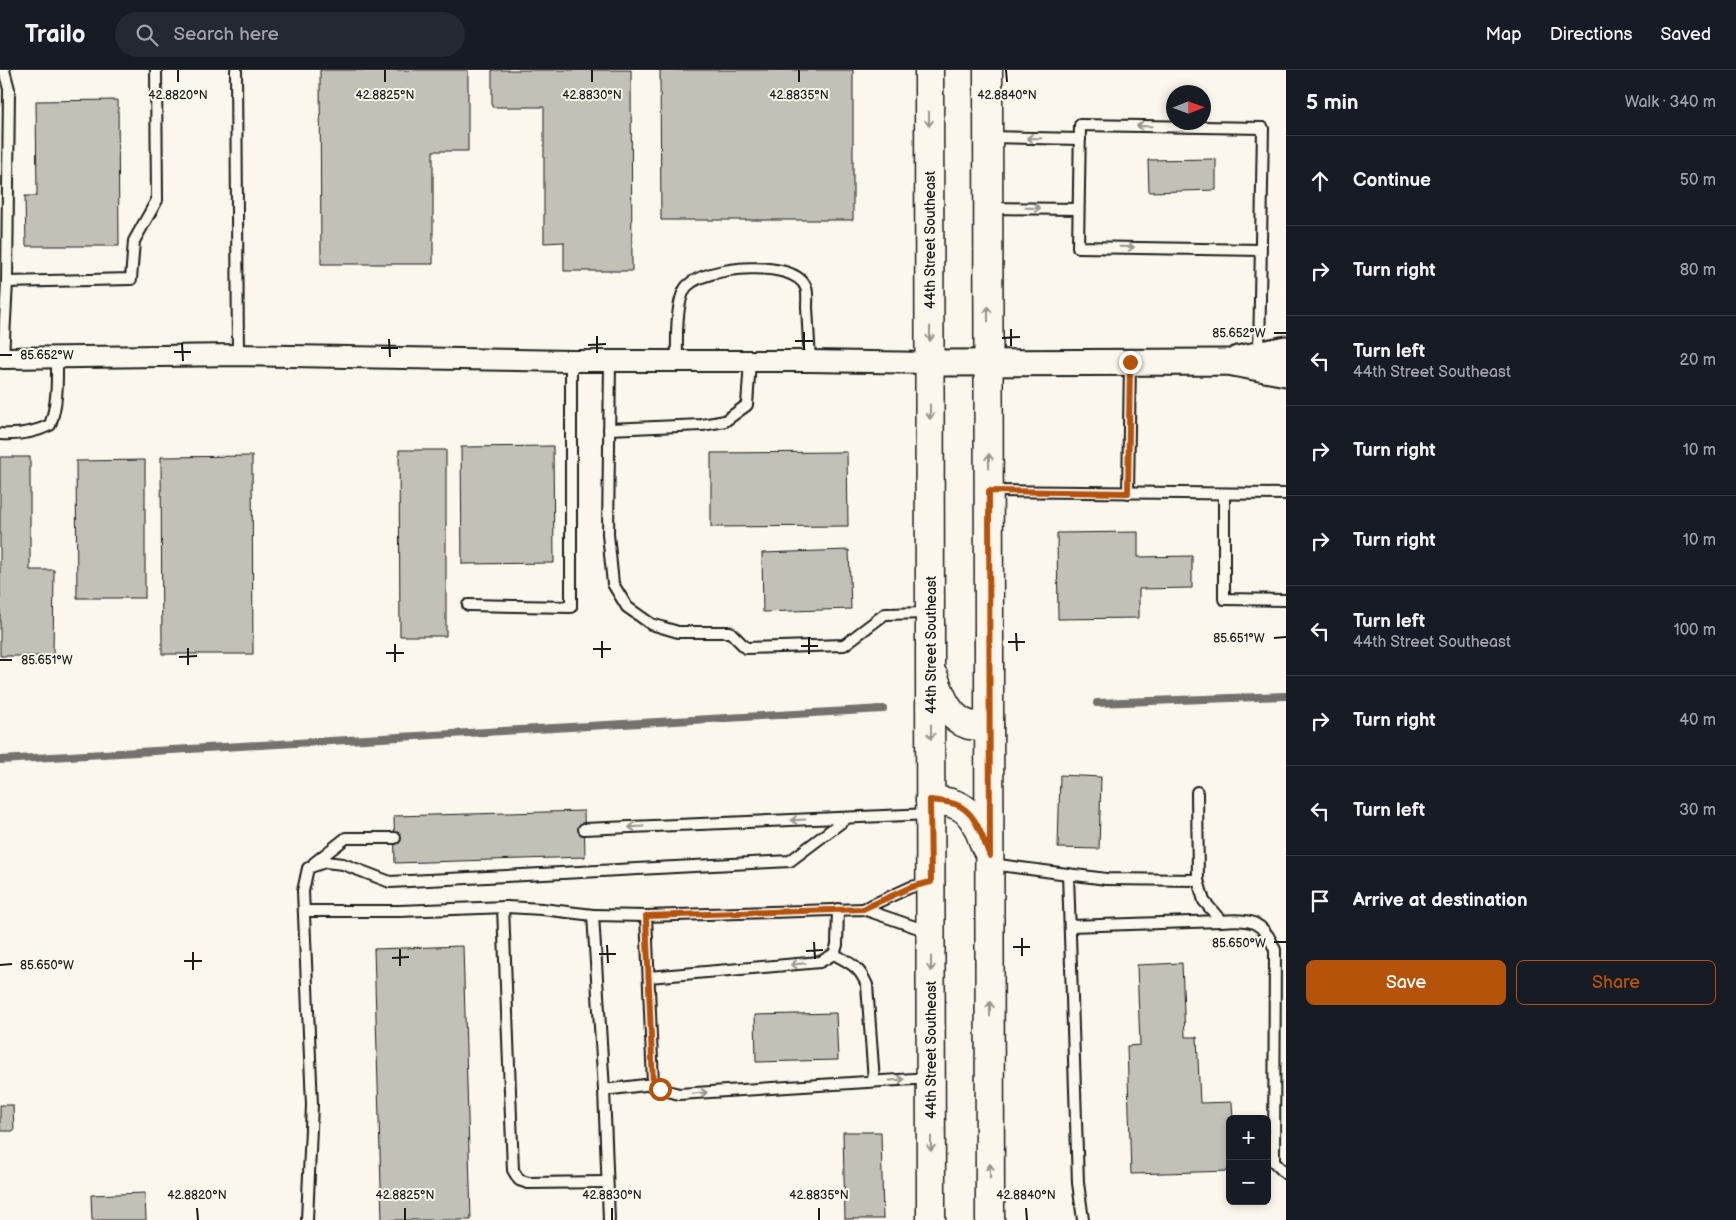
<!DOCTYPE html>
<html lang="en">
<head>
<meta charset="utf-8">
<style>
	body { margin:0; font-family:"Balsamiq Sans",sans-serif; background:#242831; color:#f1f3f6 }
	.controls { position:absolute; right:15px; bottom:15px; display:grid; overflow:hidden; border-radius:8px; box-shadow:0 2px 8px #0003 }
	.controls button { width:45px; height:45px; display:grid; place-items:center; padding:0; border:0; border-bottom:1px solid #363941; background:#171b24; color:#f1f3f6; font:25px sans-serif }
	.compass { position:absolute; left:1166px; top:15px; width:45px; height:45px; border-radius:50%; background:#171b24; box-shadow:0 2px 8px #0003; rotate:89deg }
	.stop { position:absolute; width:15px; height:15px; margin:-11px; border:4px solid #b45309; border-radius:50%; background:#fff }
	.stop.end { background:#b45309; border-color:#fff; box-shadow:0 1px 5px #0008 }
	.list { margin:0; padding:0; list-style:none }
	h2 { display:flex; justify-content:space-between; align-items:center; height:65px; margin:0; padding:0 20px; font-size:21px }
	h2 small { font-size:16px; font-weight:400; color:#9ea1a6 }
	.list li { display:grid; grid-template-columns:32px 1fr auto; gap:15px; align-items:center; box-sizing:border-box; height:90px; padding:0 20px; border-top:1px solid #363941 }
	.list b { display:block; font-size:19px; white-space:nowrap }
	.list p { margin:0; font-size:16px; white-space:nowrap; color:#9ea1a6 }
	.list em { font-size:16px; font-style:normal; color:#9ea1a6 }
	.actions { display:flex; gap:10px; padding:15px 20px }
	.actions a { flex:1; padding:11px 0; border:1px solid #b45309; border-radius:8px; text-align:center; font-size:18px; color:#b45309 }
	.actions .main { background:#b45309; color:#fff }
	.icon { flex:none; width:28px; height:28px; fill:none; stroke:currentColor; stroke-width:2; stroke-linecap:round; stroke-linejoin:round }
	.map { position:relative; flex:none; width:1286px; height:1150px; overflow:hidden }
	header { display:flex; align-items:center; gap:30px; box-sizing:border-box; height:70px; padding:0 25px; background:#171b24; border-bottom:1px solid #363941 }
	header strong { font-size:24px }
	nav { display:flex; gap:28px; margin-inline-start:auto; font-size:18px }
	.search { width:350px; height:45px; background:#242831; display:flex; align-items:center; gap:12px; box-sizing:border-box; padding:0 18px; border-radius:28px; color:#9ea1a6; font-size:19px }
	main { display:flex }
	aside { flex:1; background:#171b24 }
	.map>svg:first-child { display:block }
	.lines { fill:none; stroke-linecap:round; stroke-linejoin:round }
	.stream { stroke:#74726e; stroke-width:8 }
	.building { fill:#c3c0b8; stroke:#1c1c1c }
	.service-casing { stroke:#1c1c1c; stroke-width:14 }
	.minor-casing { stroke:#1c1c1c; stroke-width:24 }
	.tertiary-casing { stroke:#1c1c1c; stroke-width:29 }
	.primary-casing { stroke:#1c1c1c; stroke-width:31 }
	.service { stroke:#fbf7ec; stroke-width:10 }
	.minor { stroke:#fbf7ec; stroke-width:20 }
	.tertiary { stroke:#fbf7ec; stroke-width:25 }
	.primary { stroke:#fbf7ec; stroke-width:28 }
	.oneway { stroke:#97948e }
	.route { stroke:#b45309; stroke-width:6 }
	.ticks { fill:none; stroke:#1c1c1c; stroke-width:2 }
	.labels { text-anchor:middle; stroke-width:4; stroke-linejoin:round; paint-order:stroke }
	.street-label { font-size:14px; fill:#1c1c1c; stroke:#fbf7ec }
	.ticks-label { font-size:12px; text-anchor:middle; fill:#1c1c1c; stroke:#fbf7ec; stroke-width:4; stroke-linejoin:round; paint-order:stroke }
</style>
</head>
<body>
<header>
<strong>Trailo</strong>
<div class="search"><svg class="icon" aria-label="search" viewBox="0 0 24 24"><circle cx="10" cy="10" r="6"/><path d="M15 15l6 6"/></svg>Search here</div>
<nav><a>Map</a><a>Directions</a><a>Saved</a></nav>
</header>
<main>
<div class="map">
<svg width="1286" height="1150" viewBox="0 0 1286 1150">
	<rect width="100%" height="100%" fill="#fbf7ec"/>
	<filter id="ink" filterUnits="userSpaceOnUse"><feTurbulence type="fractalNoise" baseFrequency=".02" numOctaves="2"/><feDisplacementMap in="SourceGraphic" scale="10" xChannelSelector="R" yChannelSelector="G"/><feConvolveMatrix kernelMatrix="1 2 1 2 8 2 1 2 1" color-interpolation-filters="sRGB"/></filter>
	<g filter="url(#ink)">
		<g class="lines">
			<g class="stream">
				<polyline points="1097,633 1286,626"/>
				<polyline points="0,690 883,639"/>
			</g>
		</g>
		<g class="building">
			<polygon points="320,0 468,0 468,81 433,81 433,194 321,194"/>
			<polygon points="492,0 631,0 632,201 564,201 564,172 544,173 544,37 492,37"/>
			<polygon points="660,0 853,0 853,150 661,150"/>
			<polygon points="118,30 119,176 26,176 25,126 37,126 36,31"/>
			<polygon points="1216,89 1216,120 1149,122 1148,90"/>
			<polygon points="553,376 554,493 462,494 461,377"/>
			<polygon points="399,380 446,380 446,566 400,566"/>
			<polygon points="847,382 848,456 711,457 711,383"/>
			<polygon points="252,386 253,584 162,584 161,387"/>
			<polygon points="0,387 30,387 30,500 54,500 53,586 0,586"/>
			<polygon points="145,390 145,528 77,528 76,391"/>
			<polygon points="1138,462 1138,487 1192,486 1192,518 1139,519 1139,548 1058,549 1057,463"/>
			<polygon points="849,480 851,539 763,542 762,483"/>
			<polygon points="1060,705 1101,707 1099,779 1058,778"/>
			<polygon points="584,741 585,787 395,793 394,746"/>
			<polygon points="463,876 471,1150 382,1150 374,879"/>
			<polygon points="1182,893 1185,967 1197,967 1200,1033 1232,1032 1233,1049 1230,1049 1230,1101 1131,1104 1127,976 1140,975 1137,895"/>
			<polygon points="836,943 838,990 756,992 755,945"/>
			<polygon points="0,1035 13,1035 14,1061 0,1061"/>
			<polygon points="843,1062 881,1062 883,1149 845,1149"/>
			<polygon points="145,1123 146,1150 92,1150 91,1125"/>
		</g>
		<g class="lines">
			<defs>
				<g id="service">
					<polyline points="236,0 238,285"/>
					<polyline points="988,67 1080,69"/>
					<polyline points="989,138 1078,139"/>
					<polyline points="7,212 131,209 134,171 157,130 156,0"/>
					<polyline points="1259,285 1263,58 1080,55 1078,177 1261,180"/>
					<polyline points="0,288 3,288 7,212 9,19 4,0"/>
					<polyline points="610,291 608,464 613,514 627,537 651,554 678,562 730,562 746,578 844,575 885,544 928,543"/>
					<path d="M677,291C677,273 675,230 687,216C706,196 796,188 806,218C808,223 807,232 807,237C808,255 809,273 810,291"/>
					<polyline points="609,359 702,355 725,351 747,335 750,291"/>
					<path d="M0,364C18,365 34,363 50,355C58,333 57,311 57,288"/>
					<polyline points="990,421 1286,424"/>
					<polyline points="1128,423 1130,292"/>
					<polyline points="1224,424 1224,529 1286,530"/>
					<polyline points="468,535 571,537 571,291"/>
					<polyline points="1197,722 1198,810"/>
					<polyline points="584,759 930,744"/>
					<polyline points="314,793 346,768 395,768"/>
					<path d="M991,794L1106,809L1198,810L1204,831L1221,851C1250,848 1264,851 1275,880L1274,1092L1286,1104"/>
					<polyline points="1068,804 1078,1113 1083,1150"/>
					<polyline points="503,837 513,1100 519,1110 528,1113 607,1112"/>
					<polyline points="863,839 911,817 930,813"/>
					<polyline points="304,841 399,841 507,837 542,839 593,845"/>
					<polyline points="1070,856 1221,851"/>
					<path d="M834,884C851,894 859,896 867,915L874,1011"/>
					<polyline points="649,907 820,892 834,884 837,875 838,839"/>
					<polyline points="653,1014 646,846 863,839 927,861"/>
					<polyline points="604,1020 593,845 646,846"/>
					<polyline points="307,1150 312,1035 303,821 308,798 325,792 343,794 390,812 790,791 847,748"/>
					<polyline points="609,1150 604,1020 653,1014 660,1019 679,1024 930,1008"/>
				</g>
				<polyline id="minor" points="3,288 238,285 571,291 810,291 930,293"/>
				<g id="tertiary">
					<polyline points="1238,289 1286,279"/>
					<polyline points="930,293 1228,292 1286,303"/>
				</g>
				<g id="primary">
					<polyline points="929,0 931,1150"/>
					<polyline points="988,0 990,1150"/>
					<path d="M934,607C941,626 948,648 969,655C975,656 983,656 989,656"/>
					<path d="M930,730C938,731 947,731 954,734C974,740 979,761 986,778"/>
				</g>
			</defs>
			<use href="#service" class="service-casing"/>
			<use href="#minor" class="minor-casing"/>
			<use href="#tertiary" class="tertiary-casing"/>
			<use href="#primary" class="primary-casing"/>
			<use href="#service" class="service"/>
			<use href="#minor" class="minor"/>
			<use href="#tertiary" class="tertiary"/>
			<use href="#primary" class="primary"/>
		</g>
		<defs><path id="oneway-shaft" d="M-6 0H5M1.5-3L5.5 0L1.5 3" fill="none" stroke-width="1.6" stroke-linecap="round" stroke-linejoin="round" transform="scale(1.25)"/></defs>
		<g class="oneway">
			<use href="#oneway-shaft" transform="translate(929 49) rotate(90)"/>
			<use href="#oneway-shaft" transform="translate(1144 56) rotate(-179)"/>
			<use href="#oneway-shaft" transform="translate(1034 68) rotate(-179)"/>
			<use href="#oneway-shaft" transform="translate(1033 138) rotate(1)"/>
			<use href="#oneway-shaft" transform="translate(1127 177) rotate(1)"/>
			<use href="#oneway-shaft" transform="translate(988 244) rotate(-90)"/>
			<use href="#oneway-shaft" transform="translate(930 264) rotate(90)"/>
			<use href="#oneway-shaft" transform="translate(930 342) rotate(90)"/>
			<use href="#oneway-shaft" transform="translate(989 391) rotate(-90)"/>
			<use href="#oneway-shaft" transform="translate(931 662) rotate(90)"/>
			<use href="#oneway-shaft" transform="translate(798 750) rotate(177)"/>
			<use href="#oneway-shaft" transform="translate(636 757) rotate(177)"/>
			<use href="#oneway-shaft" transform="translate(798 894) rotate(175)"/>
			<use href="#oneway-shaft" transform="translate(931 894) rotate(90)"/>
			<use href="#oneway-shaft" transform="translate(990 939) rotate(-90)"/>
			<use href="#oneway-shaft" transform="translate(897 1010) rotate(-4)"/>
			<use href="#oneway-shaft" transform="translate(700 1023) rotate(-4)"/>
			<use href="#oneway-shaft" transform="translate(931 1074) rotate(90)"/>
			<use href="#oneway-shaft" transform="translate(990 1101) rotate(-90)"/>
		</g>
	</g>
	<g class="lines" filter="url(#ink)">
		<path class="route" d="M660,1019L653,1014L646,846L863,839L911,817L931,812L930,730C938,731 947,731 955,734C976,741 982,767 990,786L989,421L1128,423L1130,292"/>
	</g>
	<path class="ticks" d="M178,0V12M385,0V12M592,0V12M799,0V12M1006,0L1007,12M1011,259V276M804,262V280M1274,263H1286M597,266V283M1002,268L1020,267M389,269L390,287M795,271H813M182,273L183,291M588,275L606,274M381,278H398M174,282H191M0,285H12M1016,563L1017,581M809,567V584M1274,568L1286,567M602,571V588M1008,572H1025M395,574V592M801,576H818M188,578V595M593,579H611M386,583H404M179,587L197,586M0,590H12M1022,868V886M814,872L815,889M1274,872H1286M607,875L608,893M1013,877H1030M400,879V896M806,881L823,880M193,882V900M599,884H616M392,888L409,887M184,891H202M0,895L12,894M197,1138L198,1150M405,1138V1150M612,1138V1150M819,1138V1150M1026,1138L1027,1150"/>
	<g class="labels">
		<g class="street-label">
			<text transform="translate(930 170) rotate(-90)" y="5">44th Street Southeast</text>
			<text transform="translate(931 575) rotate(-90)" y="5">44th Street Southeast</text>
			<text transform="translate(931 980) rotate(-90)" y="5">44th Street Southeast</text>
		</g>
	</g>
	<g class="ticks-label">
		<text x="178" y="29">42.8820°N</text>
		<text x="385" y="29">42.8825°N</text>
		<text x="592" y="29">42.8830°N</text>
		<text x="799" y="29">42.8835°N</text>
		<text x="1007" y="29">42.8840°N</text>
		<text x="1239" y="267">85.652°W</text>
		<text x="47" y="289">85.652°W</text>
		<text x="1239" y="572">85.651°W</text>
		<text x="47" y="594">85.651°W</text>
		<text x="1239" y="877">85.650°W</text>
		<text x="47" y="899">85.650°W</text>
		<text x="197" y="1129">42.8820°N</text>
		<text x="405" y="1129">42.8825°N</text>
		<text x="612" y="1129">42.8830°N</text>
		<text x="819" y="1129">42.8835°N</text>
		<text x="1026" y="1129">42.8840°N</text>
	</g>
</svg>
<div class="controls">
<button>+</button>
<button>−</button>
</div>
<svg class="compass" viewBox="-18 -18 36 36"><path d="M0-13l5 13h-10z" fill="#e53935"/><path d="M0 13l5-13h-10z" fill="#9ea1a6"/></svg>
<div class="stop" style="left:660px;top:1019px"></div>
<div class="stop end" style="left:1130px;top:292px"></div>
</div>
<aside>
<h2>5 min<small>Walk · 340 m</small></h2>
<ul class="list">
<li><svg class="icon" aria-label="ahead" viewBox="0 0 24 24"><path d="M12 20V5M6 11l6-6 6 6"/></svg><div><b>Continue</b></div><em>50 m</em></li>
<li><svg class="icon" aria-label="right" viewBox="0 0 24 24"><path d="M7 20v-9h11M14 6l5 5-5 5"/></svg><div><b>Turn right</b></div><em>80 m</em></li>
<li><svg class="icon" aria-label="left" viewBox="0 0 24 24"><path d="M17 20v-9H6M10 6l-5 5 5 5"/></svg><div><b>Turn left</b><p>44th Street Southeast</p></div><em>20 m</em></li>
<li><svg class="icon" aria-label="right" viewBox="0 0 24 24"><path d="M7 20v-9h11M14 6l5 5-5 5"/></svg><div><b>Turn right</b></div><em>10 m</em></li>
<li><svg class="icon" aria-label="right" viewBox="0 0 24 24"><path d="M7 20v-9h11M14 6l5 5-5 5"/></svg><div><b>Turn right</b></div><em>10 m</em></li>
<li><svg class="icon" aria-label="left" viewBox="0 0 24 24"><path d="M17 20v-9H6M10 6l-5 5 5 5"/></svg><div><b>Turn left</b><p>44th Street Southeast</p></div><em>100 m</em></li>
<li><svg class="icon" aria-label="right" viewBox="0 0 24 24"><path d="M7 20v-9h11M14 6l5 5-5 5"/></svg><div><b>Turn right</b></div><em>40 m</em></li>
<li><svg class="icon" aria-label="left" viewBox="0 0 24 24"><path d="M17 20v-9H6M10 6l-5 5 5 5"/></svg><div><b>Turn left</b></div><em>30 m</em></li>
<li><svg class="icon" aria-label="arrive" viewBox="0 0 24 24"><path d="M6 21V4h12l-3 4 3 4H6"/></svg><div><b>Arrive at destination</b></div></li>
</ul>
<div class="actions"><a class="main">Save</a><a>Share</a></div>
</aside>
</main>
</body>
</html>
